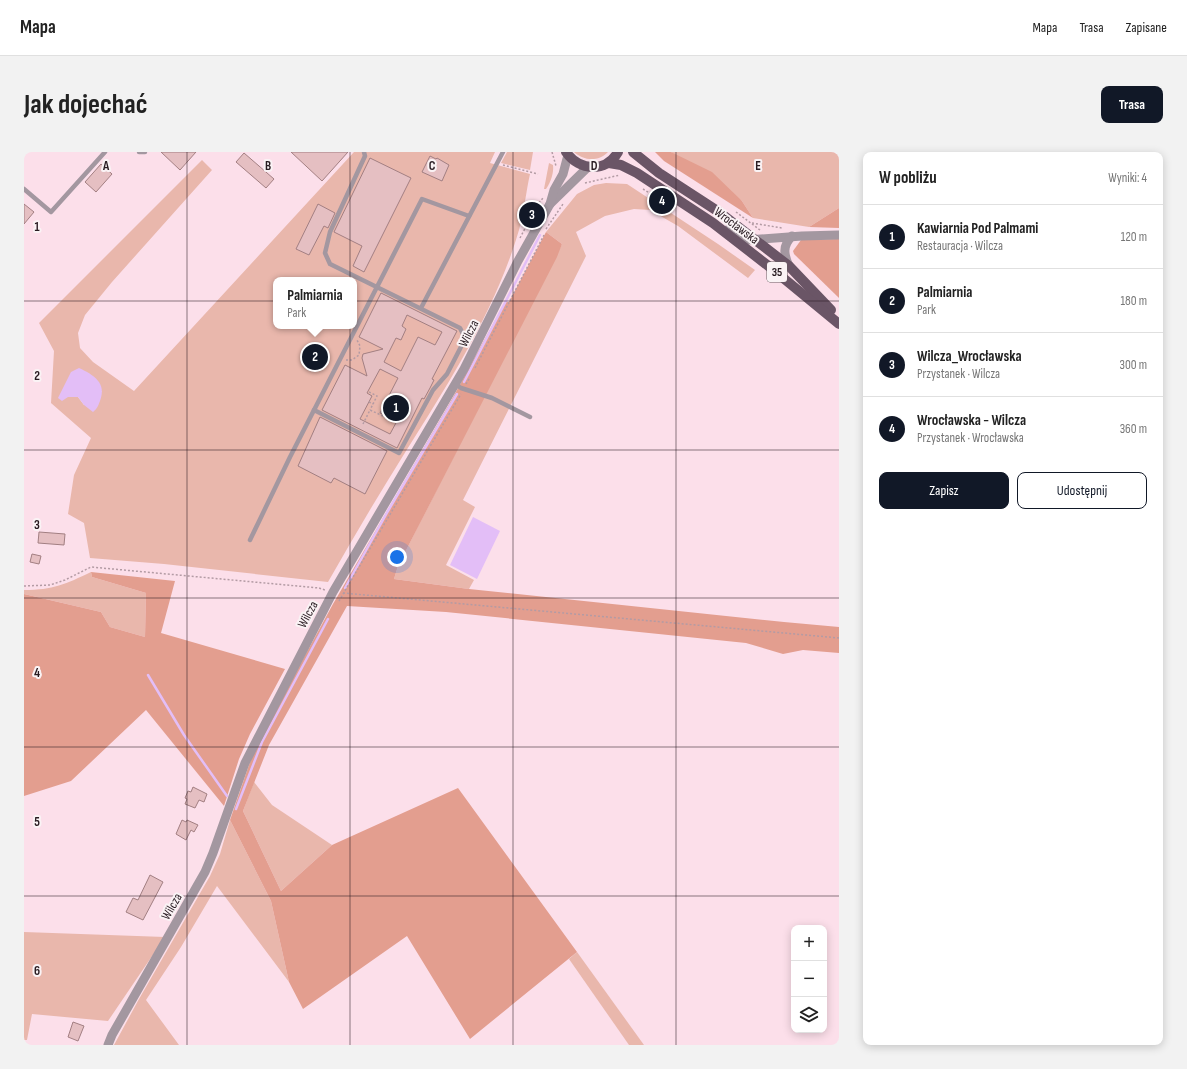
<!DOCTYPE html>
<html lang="pl">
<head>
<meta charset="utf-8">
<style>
	body { margin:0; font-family:"Sofia Sans Condensed",sans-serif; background:#f2f2f2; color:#222 }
	.controls { position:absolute; right:12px; bottom:12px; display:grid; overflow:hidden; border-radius:8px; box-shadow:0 2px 10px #0003 }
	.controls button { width:36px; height:36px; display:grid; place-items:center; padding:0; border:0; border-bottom:1px solid #e0e0e0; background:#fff; color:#222; font:20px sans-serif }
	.you { position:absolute; left:373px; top:405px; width:14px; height:14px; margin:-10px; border:3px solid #fff; border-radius:50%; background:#1a73e8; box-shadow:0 0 0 6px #1a73e833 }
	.badge { display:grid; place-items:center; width:26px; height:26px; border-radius:50%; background:#111827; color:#fff; font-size:13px; font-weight:700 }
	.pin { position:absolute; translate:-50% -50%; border:2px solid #fff; box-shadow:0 1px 4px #0006 }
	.popup { position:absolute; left:249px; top:125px; width:84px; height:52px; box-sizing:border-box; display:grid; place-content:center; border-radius:8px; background:#fff; filter:drop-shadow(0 1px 3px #0005); font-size:13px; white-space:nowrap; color:#767676 }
	.popup b { font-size:15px; color:#222 }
	.popup::after { content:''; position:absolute; left:50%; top:100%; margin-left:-8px; border:8px solid transparent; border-top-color:#fff }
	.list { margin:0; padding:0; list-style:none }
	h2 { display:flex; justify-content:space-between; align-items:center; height:52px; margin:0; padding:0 16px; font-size:17px }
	h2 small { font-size:13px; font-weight:400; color:#767676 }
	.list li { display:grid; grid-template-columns:26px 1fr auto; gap:12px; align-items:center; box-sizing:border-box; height:64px; padding:0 16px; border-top:1px solid #e0e0e0 }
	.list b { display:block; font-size:15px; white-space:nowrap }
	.list p { margin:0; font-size:13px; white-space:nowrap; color:#767676 }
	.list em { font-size:13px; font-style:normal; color:#767676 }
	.actions { display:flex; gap:8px; padding:12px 16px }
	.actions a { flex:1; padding:9px 0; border:1px solid #111827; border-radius:8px; text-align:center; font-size:14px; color:#111827 }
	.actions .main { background:#111827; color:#fff }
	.icon { flex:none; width:22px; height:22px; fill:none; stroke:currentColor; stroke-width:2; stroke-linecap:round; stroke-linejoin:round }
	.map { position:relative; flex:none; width:815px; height:893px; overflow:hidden; border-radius:8px }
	header { display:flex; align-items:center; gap:24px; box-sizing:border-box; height:56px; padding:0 20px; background:#fff; border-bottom:1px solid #e0e0e0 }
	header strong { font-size:19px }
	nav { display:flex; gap:22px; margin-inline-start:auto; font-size:14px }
	.intro { display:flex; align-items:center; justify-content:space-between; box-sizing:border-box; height:96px; padding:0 24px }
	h1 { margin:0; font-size:28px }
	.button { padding:10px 18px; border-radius:8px; background:#111827; color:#fff; font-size:14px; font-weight:700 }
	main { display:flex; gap:24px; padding:0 24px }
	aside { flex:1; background:#fff; border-radius:8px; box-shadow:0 2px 10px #0003 }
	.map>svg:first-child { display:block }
	.green { fill:#e9b7ac; fill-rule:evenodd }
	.forest { fill:#e39e8f }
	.water { fill:#e3bef7 }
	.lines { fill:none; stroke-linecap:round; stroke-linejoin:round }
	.stream { stroke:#e3bef7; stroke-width:2.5 }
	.building { fill:#e5bfc2; stroke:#a27f82; fill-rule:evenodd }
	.path { stroke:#b39ba4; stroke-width:1.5; stroke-dasharray:2 2; stroke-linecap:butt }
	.lane { stroke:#a397a0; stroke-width:4.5 }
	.street { stroke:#a397a0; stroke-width:9 }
	.primary { stroke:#6a5566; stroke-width:10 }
	.grid { fill:none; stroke:#281b21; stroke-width:1; stroke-opacity:0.55 }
	.labels { text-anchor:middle; stroke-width:4; stroke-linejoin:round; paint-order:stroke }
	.shield { fill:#faf3f5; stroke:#675c61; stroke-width:1 }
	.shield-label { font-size:12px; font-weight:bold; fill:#281b21 }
	.street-label { font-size:13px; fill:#281b21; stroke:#faf3f5 }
	.grid-label { font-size:13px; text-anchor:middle; font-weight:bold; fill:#281b21; stroke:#faf3f5; stroke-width:4; stroke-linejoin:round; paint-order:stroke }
</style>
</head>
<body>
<header>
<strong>Mapa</strong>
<nav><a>Mapa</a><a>Trasa</a><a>Zapisane</a></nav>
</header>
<div class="intro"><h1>Jak dojechać</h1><a class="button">Trasa</a></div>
<main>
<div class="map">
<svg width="815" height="893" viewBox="0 0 815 893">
	<rect width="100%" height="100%" fill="#fcdfea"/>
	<g class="green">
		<path d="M330,0H471L466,11L506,22C502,40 500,60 495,78C472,157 425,231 382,299C355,342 329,386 304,430L140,412L66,406L60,371L44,362L50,323L67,286L27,251L30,199L15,171L178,8L188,18L88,130L61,163L54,181L56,196L69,210L110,239ZM252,128H330V174H252ZM78,239L60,253L54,245H44Z"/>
		<polygon points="483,0 509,0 506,18 477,11"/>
		<path d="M550,0H584C574,10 560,9 550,0Z"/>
		<polygon points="647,0 815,0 815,56 785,75 729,66 718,49"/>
		<path d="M525,11L529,13C530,20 527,30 522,37H520Z"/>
		<polygon points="582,31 603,32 694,92 731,118 724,126 654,74 626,58 610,57 581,64 552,80 562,104 439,348 451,355 422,413 450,428 445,437 370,427 374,414 538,92 522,80 553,42 570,33"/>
		<path d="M67,420L68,425L122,441L121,485L86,475L77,460L0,442V438C29,438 42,432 67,420Z"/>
		<polygon points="230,630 248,653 308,693 257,739 219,659"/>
		<polygon points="206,668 247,749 265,830 193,734 157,795 122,848 155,893 90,893 115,847 186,724 196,702"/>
		<polygon points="0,780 141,785 84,869 8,862 3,888 0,888"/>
		<polygon points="553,800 620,893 605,893 545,807"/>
	</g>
	<g class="forest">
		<polygon points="631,0 647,0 688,20 718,49 729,66 640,9"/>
		<polygon points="815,56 815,76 785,75"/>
		<polygon points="522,80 538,92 533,105 374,414 370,427 445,437 760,470 815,475 815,501 779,498 759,502 722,491 422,460 323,454 245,593 219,659 257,739 308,693 434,636 553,800 446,887 383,784 279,857 265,830 247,749 206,668 225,613 235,588 309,452 427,249 481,150 485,150"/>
		<polygon points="815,87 815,146 770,102 769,99 777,88"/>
		<polygon points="67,420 151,429 137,481 261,517 226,582 215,607 200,654 122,558 47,629 0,644 0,442 77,460 86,475 121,485 122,441 68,425"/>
	</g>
	<g class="water">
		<path d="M55,216C70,223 83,231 76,249C74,254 73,257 69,260L60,253L54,245H44L38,249L34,246L47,220Z"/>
		<polygon points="449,365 476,379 453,427 426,413"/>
	</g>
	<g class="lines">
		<g class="stream">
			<polyline points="440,230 516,83"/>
			<polyline points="321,436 364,359 433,242"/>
			<polyline points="124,523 160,583 203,644"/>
			<polyline points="212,657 238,590 304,467"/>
		</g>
	</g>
	<g class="building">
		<polygon points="137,0 172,0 156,18"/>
		<polygon points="267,0 324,0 298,29"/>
		<polygon points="220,1 250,27 242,36 212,10"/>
		<polygon points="406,4 412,7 413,6 425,13 418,29 398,20"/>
		<polygon points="346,6 387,26 340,120 329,114 338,94 310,80"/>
		<polygon points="77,12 88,22 72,40 61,30"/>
		<polygon points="0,52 10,60 0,72"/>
		<polygon points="294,52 311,61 304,76 300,74 285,103 272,97"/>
		<path d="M357,141L433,179L408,227L410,228L406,236L400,247L398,246L373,296L298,258L321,213L343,224L338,206L339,202L359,197L335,185ZM383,163L418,180L411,193L394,185L377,219L360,210L372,186L377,188L382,177L378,174ZM356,217L374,226L356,261L373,269L366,282L336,267L348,244L343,241Z"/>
		<polygon points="296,265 363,299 341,342 310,326 307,331 274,314"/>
		<polygon points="15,380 41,382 40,393 14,391"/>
		<polygon points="8,402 17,404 15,412 6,410"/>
		<polygon points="169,635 183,642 180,650 175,648 171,656 161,652 163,647 161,646 164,639 167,640"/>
		<polygon points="158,668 162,670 163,668 174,673 170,680 167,678 162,688 152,682"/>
		<polygon points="126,723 139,730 119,768 102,760 109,746 114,748"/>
		<polygon points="49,870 60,874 54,889 44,885"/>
	</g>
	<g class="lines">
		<g class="path">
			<polyline points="528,0 532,14"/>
			<polyline points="479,13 514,22"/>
			<polyline points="561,31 596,23"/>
			<polyline points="619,37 643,52"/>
			<polyline points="712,60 736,78"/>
			<polyline points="728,71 758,76"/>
			<polyline points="522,77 539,52"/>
			<polyline points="496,86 514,52 519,46"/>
			<polyline points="322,208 328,208 335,203 336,194 333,188"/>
			<polyline points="451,216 520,83"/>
			<polyline points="442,232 446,225"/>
			<polyline points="345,240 353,244 346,258"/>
			<polyline points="345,250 349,252"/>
			<polyline points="339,272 346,258 361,265"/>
			<polyline points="0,434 26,433 41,428 67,415 295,436 301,438"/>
			<polyline points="319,441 815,486"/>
			<polyline points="315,449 437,242"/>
		</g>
		<g class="lane">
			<polyline points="115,0 121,0"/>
			<polyline points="0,37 27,60 81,0"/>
			<polyline points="397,156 479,0"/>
			<polyline points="431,232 437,236 468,246 506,265"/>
			<polyline points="290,258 375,301 409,238 423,222 439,191 440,184 436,176 306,112 301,101 306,80 341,4 340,0"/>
			<polyline points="226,388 266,305 398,47 445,64"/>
		</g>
		<g class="street">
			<polyline points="526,52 564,15"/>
			<polyline points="703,78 724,88 778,84 815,83"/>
			<path d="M765,114C760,103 758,94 768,84"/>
			<polyline points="84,893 88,883 181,720 189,701 221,611 309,440 440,217 494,109 526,52 530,38 539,22 544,3"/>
		</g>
		<g class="primary">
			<path d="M542,0C555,19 582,21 594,0"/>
			<polyline points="609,0 635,21 695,60 765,114 807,158"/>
			<polyline points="585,11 597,13 613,21 689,71 747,116 815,172"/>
		</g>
	</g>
	<path class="grid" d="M163,0V893M326,0V893M489,0V893M652,0V893M0,149H815M0,298H815M0,446H815M0,595H815M0,744H815"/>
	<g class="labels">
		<rect class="shield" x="743" y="110" width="20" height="20" rx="3"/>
		<g class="shield-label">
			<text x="753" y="124">35</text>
		</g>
		<g class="street-label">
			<text transform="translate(713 73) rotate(37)" y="5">Wrocławska</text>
			<text transform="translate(444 181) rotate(-63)" y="5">Wilcza</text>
			<text transform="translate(283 462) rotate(-62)" y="5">Wilcza</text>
			<text transform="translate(147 754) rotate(-60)" y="5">Wilcza</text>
		</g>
	</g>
	<g class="grid-label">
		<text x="82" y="18">A</text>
		<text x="244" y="18">B</text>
		<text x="408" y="18">C</text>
		<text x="570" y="18">D</text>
		<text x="734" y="18">E</text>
		<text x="13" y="79">1</text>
		<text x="13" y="228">2</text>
		<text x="13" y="377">3</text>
		<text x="13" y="525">4</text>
		<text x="13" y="674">5</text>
		<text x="13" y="823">6</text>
	</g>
</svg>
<div class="controls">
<button>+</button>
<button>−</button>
<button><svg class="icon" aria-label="layers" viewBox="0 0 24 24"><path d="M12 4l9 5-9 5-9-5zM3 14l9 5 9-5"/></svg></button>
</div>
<div class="you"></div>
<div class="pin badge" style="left:372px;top:256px">1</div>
<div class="pin badge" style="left:291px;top:205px">2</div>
<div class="popup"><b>Palmiarnia</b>Park</div>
<div class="pin badge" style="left:508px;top:63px">3</div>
<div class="pin badge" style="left:638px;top:49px">4</div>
</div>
<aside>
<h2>W pobliżu<small>Wyniki: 4</small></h2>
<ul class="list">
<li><span class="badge">1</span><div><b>Kawiarnia Pod Palmami</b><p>Restauracja · Wilcza</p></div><em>120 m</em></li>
<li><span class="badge">2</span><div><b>Palmiarnia</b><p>Park</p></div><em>180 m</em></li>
<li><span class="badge">3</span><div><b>Wilcza_Wrocławska</b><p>Przystanek · Wilcza</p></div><em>300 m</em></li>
<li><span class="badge">4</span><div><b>Wrocławska - Wilcza</b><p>Przystanek · Wrocławska</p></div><em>360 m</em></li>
</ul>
<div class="actions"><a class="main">Zapisz</a><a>Udostępnij</a></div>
</aside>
</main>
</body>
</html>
